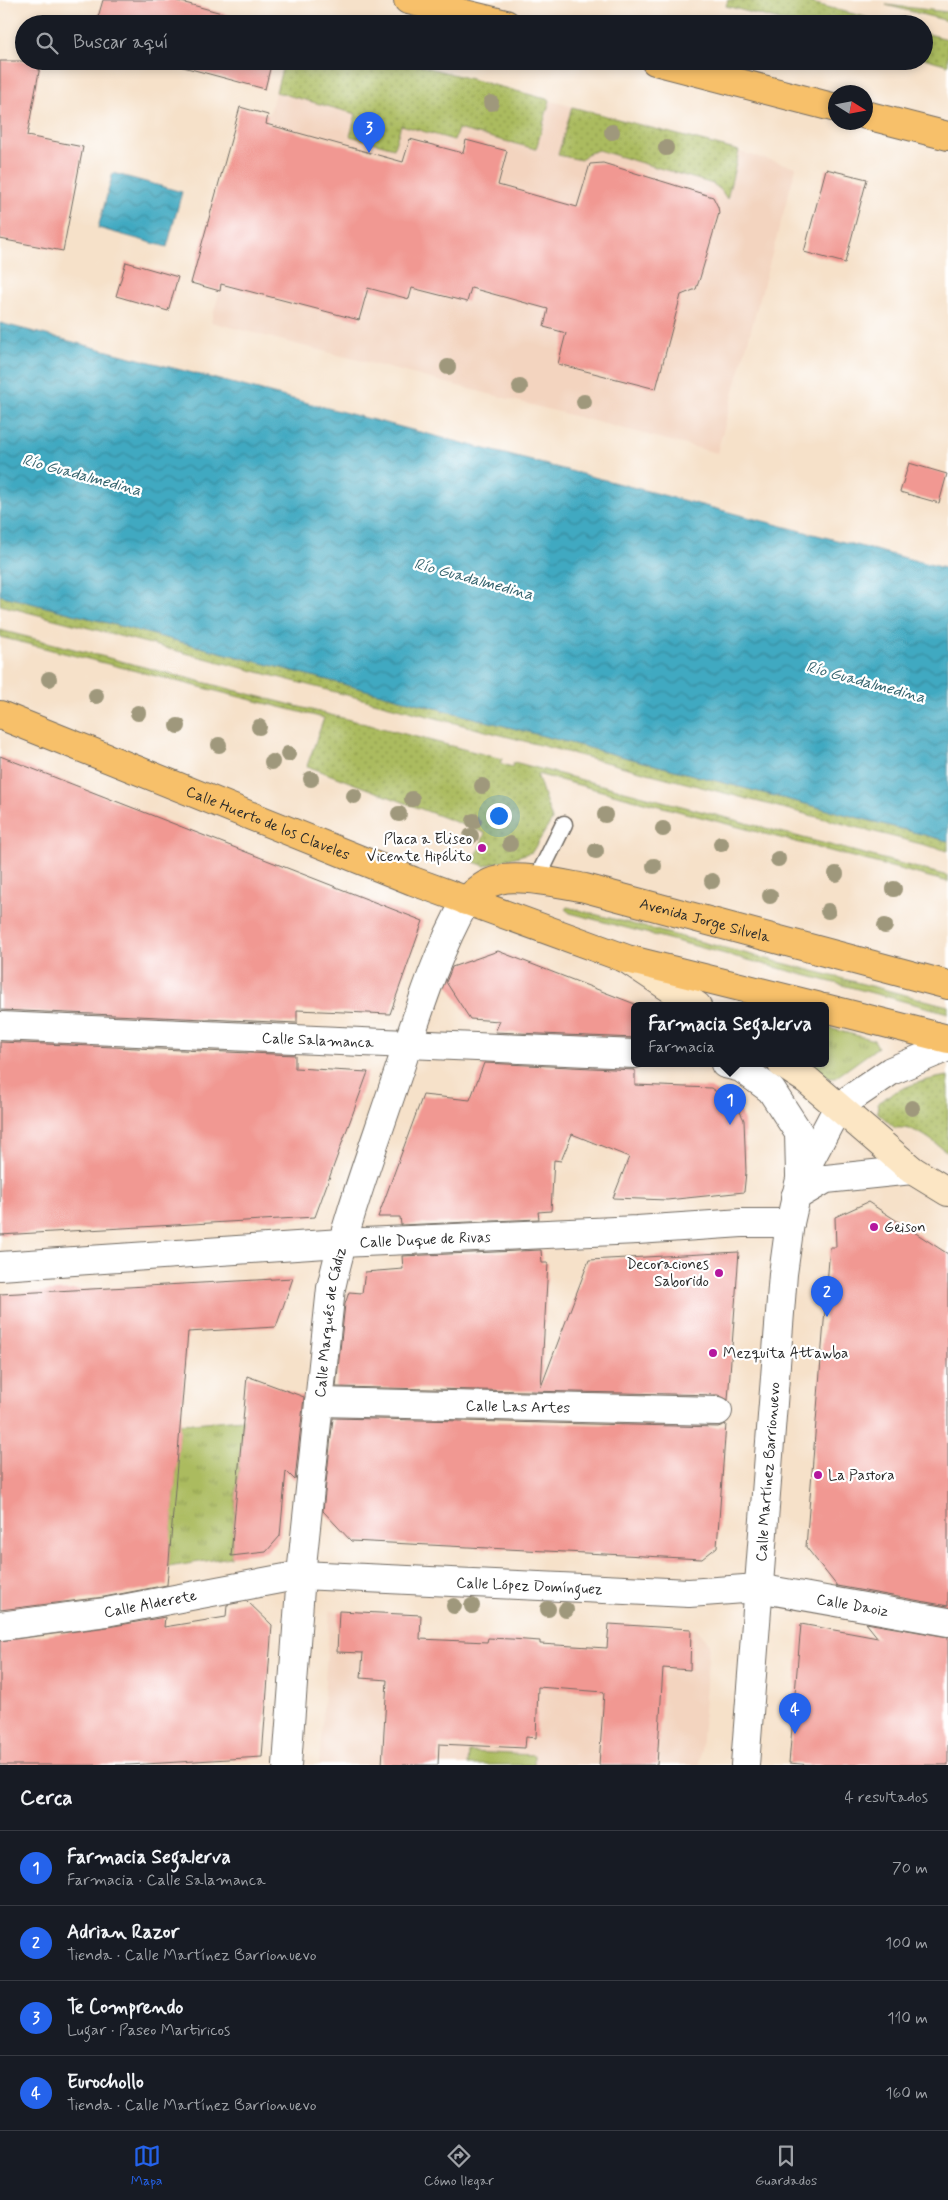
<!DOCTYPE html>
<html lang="es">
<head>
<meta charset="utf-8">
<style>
	body { margin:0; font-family:Mynerve,sans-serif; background:#20242c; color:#f1f3f6 }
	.compass { position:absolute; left:828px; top:85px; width:45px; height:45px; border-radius:50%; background:#171b24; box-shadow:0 2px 8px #0003; rotate:101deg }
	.you { position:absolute; left:498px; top:815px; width:18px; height:18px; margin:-12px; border:4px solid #fff; border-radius:50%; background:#1a73e8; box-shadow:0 0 0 8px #1a73e833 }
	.badge { display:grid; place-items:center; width:32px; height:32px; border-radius:50%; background:#2563eb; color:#fff; font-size:16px; font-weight:700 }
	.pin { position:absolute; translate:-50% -41px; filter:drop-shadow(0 1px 2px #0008) }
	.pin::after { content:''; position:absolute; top:26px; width:18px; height:15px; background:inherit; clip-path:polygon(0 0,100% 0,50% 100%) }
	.popup { position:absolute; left:631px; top:1002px; width:198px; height:65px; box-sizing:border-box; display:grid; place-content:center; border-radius:8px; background:#171b24; filter:drop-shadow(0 1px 4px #0005); font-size:16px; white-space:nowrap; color:#9ea1a6 }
	.popup b { font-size:19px; color:#f1f3f6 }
	.popup::after { content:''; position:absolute; left:50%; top:100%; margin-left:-10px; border:10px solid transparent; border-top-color:#171b24 }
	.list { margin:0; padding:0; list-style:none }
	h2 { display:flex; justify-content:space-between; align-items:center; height:65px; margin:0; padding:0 20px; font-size:21px }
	h2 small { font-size:16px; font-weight:400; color:#9ea1a6 }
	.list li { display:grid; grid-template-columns:32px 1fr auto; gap:15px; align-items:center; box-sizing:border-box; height:75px; padding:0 20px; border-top:1px solid #363941 }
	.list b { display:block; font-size:19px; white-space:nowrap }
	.list p { margin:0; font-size:16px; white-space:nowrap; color:#9ea1a6 }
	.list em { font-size:16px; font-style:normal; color:#9ea1a6 }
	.icon { flex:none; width:28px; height:28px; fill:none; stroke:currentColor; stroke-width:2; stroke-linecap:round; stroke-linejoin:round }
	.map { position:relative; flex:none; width:948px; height:1765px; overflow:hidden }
	.search { position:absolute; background:#171b24; box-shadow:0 2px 8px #0003; left:15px; right:15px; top:15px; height:55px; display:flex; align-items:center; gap:12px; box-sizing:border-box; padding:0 18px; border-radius:28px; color:#9ea1a6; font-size:19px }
	.sheet { height:365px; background:#171b24 }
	nav { display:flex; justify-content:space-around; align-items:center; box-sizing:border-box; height:70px; border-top:1px solid #363941; background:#171b24; font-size:14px; color:#9ea1a6 }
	nav a { display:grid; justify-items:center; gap:2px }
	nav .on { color:#2563eb }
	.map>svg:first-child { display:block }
	.built { fill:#f3d4bf }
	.grass { fill:url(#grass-tufts); stroke:#6b7344 }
	.park { fill:url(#park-dots); stroke:#6b7344 }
	.pitch { fill:#abbb5e; stroke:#6b7344 }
	.water { fill:url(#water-waves); stroke:#366a76 }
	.building { fill:#f19892 }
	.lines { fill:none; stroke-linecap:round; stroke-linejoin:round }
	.service-casing { stroke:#726b62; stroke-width:19 }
	.minor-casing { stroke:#726b62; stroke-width:30 }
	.secondary-casing { stroke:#726b62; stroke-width:30 }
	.primary-casing { stroke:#726b62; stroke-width:30 }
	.service { stroke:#fff; stroke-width:16 }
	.minor { stroke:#fff; stroke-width:28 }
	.secondary { stroke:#fce6c4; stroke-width:28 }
	.primary { stroke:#f7c06b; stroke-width:28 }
	.tree { fill:#9f987c }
	.poi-dot { fill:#b5179e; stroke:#fff; stroke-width:2 }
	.labels { text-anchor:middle; stroke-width:4.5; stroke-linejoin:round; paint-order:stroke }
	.street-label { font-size:15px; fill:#2b2b2b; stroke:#fff }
	.poi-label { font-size:15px; fill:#2b2b2b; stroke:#fff; text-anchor:start }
	.water-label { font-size:16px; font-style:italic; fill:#35646e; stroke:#fff }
</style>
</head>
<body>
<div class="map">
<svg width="948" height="1765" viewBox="0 0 948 1765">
	<defs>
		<pattern id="grass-tufts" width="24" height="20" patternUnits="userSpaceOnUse" patternTransform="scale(1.25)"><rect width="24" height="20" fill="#abbb5e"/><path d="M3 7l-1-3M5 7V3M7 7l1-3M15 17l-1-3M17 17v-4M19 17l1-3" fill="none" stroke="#8b984e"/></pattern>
		<pattern id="park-dots" width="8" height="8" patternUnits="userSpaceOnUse" patternTransform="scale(1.25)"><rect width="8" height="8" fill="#abbb5e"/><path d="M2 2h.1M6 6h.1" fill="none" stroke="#8b984e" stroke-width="1.8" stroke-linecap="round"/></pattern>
		<pattern id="water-waves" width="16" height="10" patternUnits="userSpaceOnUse" patternTransform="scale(1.25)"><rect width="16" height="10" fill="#41a9c1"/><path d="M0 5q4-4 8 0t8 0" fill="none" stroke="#378a9d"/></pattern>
	</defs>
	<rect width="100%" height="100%" fill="#fff"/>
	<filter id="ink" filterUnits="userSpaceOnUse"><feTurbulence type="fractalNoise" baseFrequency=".02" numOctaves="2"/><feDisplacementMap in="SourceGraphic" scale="10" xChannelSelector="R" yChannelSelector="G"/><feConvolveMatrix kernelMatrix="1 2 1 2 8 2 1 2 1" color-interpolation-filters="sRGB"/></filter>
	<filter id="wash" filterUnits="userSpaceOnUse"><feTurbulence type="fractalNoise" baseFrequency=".0096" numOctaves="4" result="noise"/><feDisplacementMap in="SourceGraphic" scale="20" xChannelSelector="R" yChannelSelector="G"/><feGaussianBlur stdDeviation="1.12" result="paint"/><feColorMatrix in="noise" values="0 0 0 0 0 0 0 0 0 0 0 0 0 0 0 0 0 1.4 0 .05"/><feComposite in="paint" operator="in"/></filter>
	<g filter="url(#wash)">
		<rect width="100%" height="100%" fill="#f6e1c9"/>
		<g class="built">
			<polygon points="284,61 403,61 796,167 717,453 211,322"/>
			<polygon points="330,1611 421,1615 420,1639 487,1642 488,1638 511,1639 540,1641 541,1644 607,1648 609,1624 696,1629 709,1644 700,1765 319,1765"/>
		</g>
		<g class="grass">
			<polygon points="567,907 948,1006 948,1013 570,913 565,909"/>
			<polygon points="825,1027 874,1040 878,1047 835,1078 828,1078 810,1064 825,1064"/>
			<polygon points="243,1419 231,1557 168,1567 180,1424"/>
		</g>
		<g class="park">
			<polygon points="728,0 801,0 891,24 794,24 726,6"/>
			<polygon points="886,5 948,12 948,21"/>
			<polygon points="924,33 948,39 948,65 924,58"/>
			<polygon points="284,61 403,61 550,100 536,149 458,129 454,140 401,125 394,148 350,136 356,114 276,92"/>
			<polygon points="572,107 739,151 727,199 721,190 713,184 598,150 587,154 581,160 558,155"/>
			<polygon points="0,595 948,841 948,851 0,605"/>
			<polygon points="0,630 502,759 500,763 512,767 514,762 948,876 948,882 537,774 552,820 532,852 485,866 474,862 485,833 307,766 324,718 0,637"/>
			<path d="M948,1076V1150L946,1151C929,1139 916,1126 895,1128L877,1112L878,1103C899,1087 922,1080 948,1076Z"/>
		</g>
		<polygon class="pitch" points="469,1752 534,1755 534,1765 468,1765"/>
		<g class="water">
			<polygon points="113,173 182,192 167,247 98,228"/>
			<polygon points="0,323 948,569 948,841 0,595"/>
		</g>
		<g id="blocks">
			<g class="building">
				<polygon points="103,0 174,0 262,24 96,24"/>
				<polygon points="0,61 41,61 27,136 83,147 63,251 0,239"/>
				<polygon points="161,61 272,61 265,89"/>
				<polygon points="240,107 268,115 266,124 403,162 410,139 463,153 466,140 507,151 498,185 577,207 590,164 603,163 713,197 718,207 719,213 700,278 696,289 681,295 656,389 558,364 566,333 544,327 548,309 471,288 467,302 412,288 409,299 368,288 359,320 221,284 220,291 191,283"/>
				<polygon points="826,169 867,179 845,263 804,252"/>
				<polygon points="126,262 178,277 168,311 116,296"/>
				<polygon points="909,463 947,474 939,503 900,492"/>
				<polygon points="0,756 423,921 390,1014 297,1010 297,1023 0,1010"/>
				<polygon points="498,951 635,1004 635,1038 495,1032 500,1021 470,1019 446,982 449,975 452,967"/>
				<polygon points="0,1042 295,1055 295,1068 368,1072 315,1217 0,1235"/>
				<polygon points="484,1063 635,1070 635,1085 711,1088 738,1108 744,1120 746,1172 744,1192 667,1200 613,1198 629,1157 572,1134 561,1161 554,1160 551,1211 538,1212 539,1219 401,1225 400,1217 378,1217 423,1095 470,1100"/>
				<polygon points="868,1202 948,1254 948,1606 837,1586 806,1547 830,1247 836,1247 835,1217"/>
				<polygon points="541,1250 542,1263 548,1263 541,1387 589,1260 739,1252 728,1400 718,1395 336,1387 345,1304 349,1292 362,1293 365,1272 403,1269 402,1256"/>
				<polygon points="293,1278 276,1327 188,1332 167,1585 104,1597 0,1610 0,1294"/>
				<polygon points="247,1376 304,1397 295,1480 286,1471 280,1536 266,1552 231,1556"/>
				<polygon points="333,1418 718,1427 726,1424 717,1547 702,1559 351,1541 323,1511"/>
				<polygon points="247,1601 272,1625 262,1757 129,1765 0,1765 0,1641 108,1627 165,1617 164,1627 226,1617 227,1605"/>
				<polygon points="339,1611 421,1615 420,1639 487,1642 488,1638 511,1639 540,1641 540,1644 607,1648 609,1624 691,1629 690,1670 663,1668 657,1765 599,1765 604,1692 538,1687 536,1738 526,1737 525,1748 439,1744 438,1765 382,1765 387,1680 361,1678 363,1653 337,1652"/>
				<polygon points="866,1623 948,1637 948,1765 811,1765 789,1763 801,1624 878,1638"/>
			</g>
		</g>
	</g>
	<g filter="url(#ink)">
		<use href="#blocks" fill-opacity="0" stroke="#726b62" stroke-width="1"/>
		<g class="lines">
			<defs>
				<polyline id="service" points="536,881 564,824"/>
				<g id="minor">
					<path id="s1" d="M0,1026L635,1054"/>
					<polyline points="725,1064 741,1068 771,1090 799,1133 800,1175"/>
					<polyline points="795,1197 826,1179 912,1170"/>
					<path id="s2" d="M0,1266L341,1243L637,1230L742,1223H790"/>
					<path id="s3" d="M319,1402L718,1411"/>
					<path id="s4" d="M0,1626L106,1612L301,1575L689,1593L758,1588L948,1622"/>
					<path id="s5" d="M287,1765L301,1575L331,1288C346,1220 371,1154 393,1088C415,1025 433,959 466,901"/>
					<path id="s6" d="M745,1765L783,1274L790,1223L800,1179L838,1107L891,1071L948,1047"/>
				</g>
				<g id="secondary">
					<polyline points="628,960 697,1006"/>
					<polyline points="782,1064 807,1080 912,1170 948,1192"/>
				</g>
				<g id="primary">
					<polyline points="408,0 506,24"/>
					<polyline points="655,61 836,108"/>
					<polyline points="866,115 948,136"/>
					<path id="s7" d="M0,715L413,881L627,959L817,1006"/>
					<path id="s8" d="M466,901C476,891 485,883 499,880C519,874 563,884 585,888L948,985"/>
					<polyline points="825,1008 948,1039"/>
				</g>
			</defs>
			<use href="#service" class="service-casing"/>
			<use href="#minor" class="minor-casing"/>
			<use href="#secondary" class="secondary-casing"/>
			<use href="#primary" class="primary-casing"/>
			<use href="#service" class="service"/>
			<use href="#minor" class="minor"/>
			<use href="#secondary" class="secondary"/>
			<use href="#primary" class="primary"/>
		</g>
		<g class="tree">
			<circle cx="491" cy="103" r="8"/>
			<circle cx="612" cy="132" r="8"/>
			<circle cx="666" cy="148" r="8"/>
			<circle cx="448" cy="367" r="8"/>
			<circle cx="520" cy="387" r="8"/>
			<circle cx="584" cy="402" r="8"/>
			<circle cx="49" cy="679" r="8"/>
			<circle cx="96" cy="696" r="8"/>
			<circle cx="138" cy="713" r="8"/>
			<circle cx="178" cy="726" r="8"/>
			<circle cx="259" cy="727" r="8"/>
			<circle cx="219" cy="745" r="8"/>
			<circle cx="288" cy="754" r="8"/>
			<circle cx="272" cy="762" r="8"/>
			<circle cx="311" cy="779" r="8"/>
			<circle cx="482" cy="786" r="8"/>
			<circle cx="354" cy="796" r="8"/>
			<circle cx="412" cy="799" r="8"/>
			<circle cx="399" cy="814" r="8"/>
			<circle cx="605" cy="815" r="8"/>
			<circle cx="474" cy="821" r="8"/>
			<circle cx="663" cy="829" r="8"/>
			<circle cx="471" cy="836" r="8"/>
			<circle cx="510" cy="844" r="8"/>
			<circle cx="721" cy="844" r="8"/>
			<circle cx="596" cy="851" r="8"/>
			<circle cx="778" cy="859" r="8"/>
			<circle cx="654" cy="866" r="8"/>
			<circle cx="836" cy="874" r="8"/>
			<circle cx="712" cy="881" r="8"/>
			<circle cx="894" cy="889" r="8"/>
			<circle cx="770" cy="896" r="8"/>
			<circle cx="828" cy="911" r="8"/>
			<circle cx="885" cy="926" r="8"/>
			<circle cx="912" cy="1108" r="8"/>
			<circle cx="454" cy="1606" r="8"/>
			<circle cx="472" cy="1606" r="8"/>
			<circle cx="548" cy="1609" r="8"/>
			<circle cx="566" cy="1610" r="8"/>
		</g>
	</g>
	<g class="poi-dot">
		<circle cx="482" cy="848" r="5"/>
		<circle cx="874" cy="1227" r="5"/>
		<circle cx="719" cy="1273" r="5"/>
		<circle cx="713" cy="1353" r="5"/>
		<circle cx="818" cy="1475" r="5"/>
	</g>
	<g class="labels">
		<g class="street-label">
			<text dy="5" stroke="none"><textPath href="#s7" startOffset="289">Calle Huerto de los Claveles</textPath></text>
			<text dy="5" stroke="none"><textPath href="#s8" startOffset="251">Avenida Jorge Silvela</textPath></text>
			<text dy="5" stroke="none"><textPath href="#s1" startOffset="318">Calle Salamanca</textPath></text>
			<text dy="5" stroke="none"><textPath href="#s2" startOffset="426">Calle Duque de Rivas</textPath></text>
			<text dy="5" stroke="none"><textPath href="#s5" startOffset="445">Calle Marqués de Cádiz</textPath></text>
			<text dy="5" stroke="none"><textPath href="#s3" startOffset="199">Calle Las Artes</textPath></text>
			<text dy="5" stroke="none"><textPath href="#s6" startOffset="294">Calle Martínez Barrionuevo</textPath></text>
			<text dy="5" stroke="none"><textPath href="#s4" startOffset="534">Calle López Domínguez</textPath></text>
			<text dy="5" stroke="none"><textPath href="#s4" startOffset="152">Calle Alderete</textPath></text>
			<text dy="5" stroke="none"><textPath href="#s4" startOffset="859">Calle Daoiz</textPath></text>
		</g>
		<g class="poi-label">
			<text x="472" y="844" text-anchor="end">Placa a Eliseo<tspan x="472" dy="17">Vicente Hipólito</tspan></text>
			<text x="884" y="1232">Geison</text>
			<text x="709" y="1269" text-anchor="end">Decoraciones<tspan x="709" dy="17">Saborido</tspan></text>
			<text x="723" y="1358">Mezquita Attawba</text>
			<text x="828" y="1480">La Pastora</text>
		</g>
		<g class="water-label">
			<text transform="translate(82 474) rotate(15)" y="6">Río Guadalmedina</text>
			<text transform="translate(474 578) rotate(15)" y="6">Río Guadalmedina</text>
			<text transform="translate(866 681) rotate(15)" y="6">Río Guadalmedina</text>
		</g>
	</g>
</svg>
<svg class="compass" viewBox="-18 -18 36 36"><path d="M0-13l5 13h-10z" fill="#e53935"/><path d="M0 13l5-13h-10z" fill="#9ea1a6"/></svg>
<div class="you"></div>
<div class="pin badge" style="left:730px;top:1125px">1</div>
<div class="popup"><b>Farmacia Segalerva</b>Farmacia</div>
<div class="pin badge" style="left:827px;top:1317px">2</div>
<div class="pin badge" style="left:369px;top:153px">3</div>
<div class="pin badge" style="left:795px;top:1734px">4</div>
<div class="search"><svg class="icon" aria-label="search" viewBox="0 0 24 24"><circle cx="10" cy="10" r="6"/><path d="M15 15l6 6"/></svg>Buscar aquí</div>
</div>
<section class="sheet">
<h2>Cerca<small>4 resultados</small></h2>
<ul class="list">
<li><span class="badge">1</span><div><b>Farmacia Segalerva</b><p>Farmacia · Calle Salamanca</p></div><em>70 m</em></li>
<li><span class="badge">2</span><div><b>Adrian Razor</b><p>Tienda · Calle Martínez Barrionuevo</p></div><em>100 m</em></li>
<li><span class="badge">3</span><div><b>Te Comprendo</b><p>Lugar · Paseo Martiricos</p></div><em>110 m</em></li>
<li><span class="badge">4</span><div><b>Eurochollo</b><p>Tienda · Calle Martínez Barrionuevo</p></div><em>160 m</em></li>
</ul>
</section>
<nav>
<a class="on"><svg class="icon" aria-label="map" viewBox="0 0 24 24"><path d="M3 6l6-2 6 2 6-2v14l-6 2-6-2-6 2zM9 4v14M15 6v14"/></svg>Mapa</a>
<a><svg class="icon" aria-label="directions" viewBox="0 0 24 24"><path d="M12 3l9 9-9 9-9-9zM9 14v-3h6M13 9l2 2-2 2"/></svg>Cómo llegar</a>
<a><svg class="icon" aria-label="saved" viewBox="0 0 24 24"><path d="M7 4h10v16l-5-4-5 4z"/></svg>Guardados</a>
</nav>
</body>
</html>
